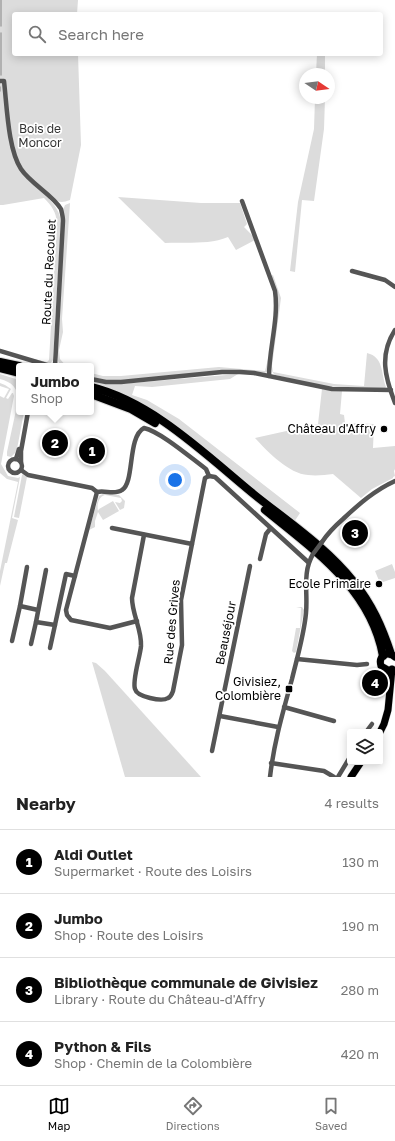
<!DOCTYPE html>
<html lang="en">
<head>
<meta charset="utf-8">
<style>
	body { margin:0; font-family:"Golos Text",sans-serif; background:#f6f6f6; color:#222 }
	.controls { position:absolute; right:12px; bottom:12px; display:grid; overflow:hidden; border-radius:4px; box-shadow:0 2px 10px #0003 }
	.controls button { width:36px; height:36px; display:grid; place-items:center; padding:0; border:0; border-bottom:1px solid #e0e0e0; background:#fff; color:#222; font:20px sans-serif }
	.compass { position:absolute; left:299px; top:68px; width:36px; height:36px; border-radius:50%; background:#fff; box-shadow:0 2px 10px #0003; rotate:103deg }
	.you { position:absolute; left:175px; top:480px; width:14px; height:14px; margin:-10px; border:3px solid #fff; border-radius:50%; background:#1a73e8; box-shadow:0 0 0 6px #1a73e833 }
	.badge { display:grid; place-items:center; width:26px; height:26px; border-radius:50%; background:#000; color:#fff; font-size:13px; font-weight:700 }
	.pin { position:absolute; translate:-50% -50%; border:2px solid #fff; box-shadow:0 1px 4px #0006 }
	.popup { position:absolute; left:16px; top:363px; width:78px; height:52px; box-sizing:border-box; display:grid; place-content:center; border-radius:4px; background:#fff; filter:drop-shadow(0 1px 3px #0005); font-size:13px; white-space:nowrap; color:#767676 }
	.popup b { font-size:15px; color:#222 }
	.popup::after { content:''; position:absolute; left:50%; top:100%; margin-left:-8px; border:8px solid transparent; border-top-color:#fff }
	.list { margin:0; padding:0; list-style:none }
	h2 { display:flex; justify-content:space-between; align-items:center; height:52px; margin:0; padding:0 16px; font-size:17px }
	h2 small { font-size:13px; font-weight:400; color:#767676 }
	.list li { display:grid; grid-template-columns:26px 1fr auto; gap:12px; align-items:center; box-sizing:border-box; height:64px; padding:0 16px; border-top:1px solid #e0e0e0 }
	.list b { display:block; font-size:15px; white-space:nowrap }
	.list p { margin:0; font-size:13px; white-space:nowrap; color:#767676 }
	.list em { font-size:13px; font-style:normal; color:#767676 }
	.icon { flex:none; width:22px; height:22px; fill:none; stroke:currentColor; stroke-width:2; stroke-linecap:round; stroke-linejoin:round }
	.map { position:relative; flex:none; width:395px; height:777px; overflow:hidden }
	.search { position:absolute; background:#fff; box-shadow:0 2px 10px #0003; left:12px; right:12px; top:12px; height:44px; display:flex; align-items:center; gap:10px; box-sizing:border-box; padding:0 14px; border-radius:4px; color:#767676; font-size:15px }
	.sheet { height:308px; background:#fff }
	nav { display:flex; justify-content:space-around; align-items:center; box-sizing:border-box; height:56px; border-top:1px solid #e0e0e0; background:#fff; font-size:11px; color:#767676 }
	nav a { display:grid; justify-items:center; gap:2px }
	nav .on { color:#000 }
	.map>svg:first-child { display:block }
	.green { fill:#dcdcdc }
	.lines { fill:none; stroke-linecap:round; stroke-linejoin:round }
	.stream { stroke:#a3a3a3; stroke-width:1.5 }
	.primary-casing { stroke:#dbdbdb; stroke-width:8 }
	.trunk-casing { stroke:#dbdbdb; stroke-width:10 }
	.minor { stroke:#555; stroke-width:4.5 }
	.primary { stroke:#000; stroke-width:7 }
	.trunk { stroke:#000; stroke-width:8 }
	.minor-bridge { stroke:#555; stroke-width:4.5 }
	.poi-dot { fill:#000; stroke:#fff; stroke-width:1.5 }
	.labels { text-anchor:middle; stroke-width:3.5; stroke-linejoin:round; paint-order:stroke }
	.park-label { font-size:12px; fill:#333; stroke:#fff }
	.street-label { font-size:12px; fill:#000; stroke:#fff }
	.poi-label { font-size:12px; fill:#000; stroke:#fff; text-anchor:end }
</style>
</head>
<body>
<div class="map">
<svg width="395" height="777" viewBox="0 0 395 777">
	<rect width="100%" height="100%" fill="#fff"/>
	<g class="green">
		<path d="M0,0H78L77,14H14V54H78L81,145L70,200C62,203 58,203 52,197L49,199C56,207 60,212 61,223L53,360L50,364L25,357L47,362L49,360L57,223C56,212 52,206 44,198L3,205H0Z"/>
		<polygon points="317,54 325,54 325,74 316,74"/>
		<polygon points="315,98 325,98 324,129 314,201 302,200 295,272 290,271 298,202 314,129"/>
		<path d="M118,197L201,203H240L247,224L244,227L254,237L255,240L236,250L228,237C209,245 185,242 165,243Z"/>
		<polygon points="70,203 62,319 63,332 59,350 60,359 66,366 61,366 58,361 57,355 63,210 65,205"/>
		<path d="M273,275L281,298L272,366L273,372L334,384L364,386L367,353C384,357 381,374 386,387L385,388L339,387L323,386L275,375C263,365 277,320 278,304C278,295 273,285 271,276Z"/>
		<polygon points="268,359 268,371 265,373 255,371 121,380 106,380 91,377 91,373 103,376 121,376 219,367 265,371"/>
		<path d="M0,374L19,380V412H24L17,449L15,453L11,457L7,456V452L18,401C18,388 12,382 0,379Z"/>
		<polygon points="238,374 230,379 152,387 135,386 132,395 147,400 179,419 300,513 294,522 186,433 117,391 91,383 91,381 120,384"/>
		<polygon points="0,383 5,385 11,389 6,398 8,399 12,393 13,393 14,396 1,464 8,476 18,478 20,477 12,518 18,520 7,563 5,563 0,586 0,571 18,482 7,479 0,473 0,396 4,398 9,389 0,386"/>
		<path d="M322,389L342,391L340,414L344,415L345,423L374,424L373,448L395,446V469L394,471L395,476L393,477V478L372,489L361,498L333,474C325,475 316,476 308,475C289,474 267,451 255,438L318,424Z"/>
		<polygon points="23,474 27,477 19,518 14,517 22,475"/>
		<path d="M104,493L119,495L125,501L124,508L120,510L115,502L120,503L122,501L121,498L105,495C98,497 97,505 98,511L99,509L113,501L119,511L103,520L98,512L95,521V527L89,530L98,499L99,496Z"/>
		<polygon points="392,564 395,572 395,578 380,583 375,571"/>
		<polygon points="296,607 302,607 304,610 296,652 294,653 292,651 296,628 300,628 301,608"/>
		<polygon points="92,662 96,663 105,671 201,777 125,777"/>
	</g>
	<g class="lines">
		<g class="stream">
			<polyline points="1,26 1,0"/>
			<polyline points="1,33 1,75"/>
			<polyline points="0,91 0,87"/>
		</g>
		<defs>
			<g id="primary">
				<polyline points="385,670 386,685"/>
				<path d="M388,670L381,666C378,656 387,650 395,657"/>
				<polyline points="380,732 384,724 388,710 392,669"/>
				<polyline points="351,777 361,762"/>
			</g>
			<g id="trunk">
				<polyline points="0,362 19,366"/>
				<polyline points="0,368 19,373"/>
				<path d="M91,387C153,402 207,456 256,496C290,523 327,548 354,582C372,604 382,627 391,654"/>
				<polyline points="91,394 131,409 155,423"/>
				<path d="M265,510C314,550 371,589 383,656"/>
			</g>
		</defs>
		<use href="#primary" class="primary-casing"/>
		<use href="#trunk" class="trunk-casing"/>
		<g class="minor">
			<path d="M0,81H4C7,107 8,149 21,169C31,184 53,195 61,209C62,213 63,217 63,221L55,366"/>
			<path d="M242,201L275,291C279,319 269,348 269,376"/>
			<polyline points="352,271 385,280 395,287"/>
			<path d="M395,330C379,355 385,377 395,403"/>
			<polyline points="0,351 50,366"/>
			<polyline points="91,379 106,382 121,382 222,372 240,372 254,373 332,389 391,390"/>
			<polyline points="16,459 19,449"/>
			<circle cx="15" cy="466" r="7"/>
			<polyline points="21,462 21,451 28,412"/>
			<polyline points="21,470 28,475 92,488 97,492"/>
			<polyline points="112,528 192,544 205,478 209,476 215,477 308,562"/>
			<path d="M144,535L132,598C132,614 142,630 141,646C140,657 132,681 135,689C137,697 162,702 168,698C171,697 172,694 173,691L182,645L181,600L192,544"/>
			<path d="M322,542C328,533 335,526 343,519C359,504 375,490 395,481"/>
			<polyline points="260,559 266,534 270,529"/>
			<polyline points="20,606 27,567"/>
			<path d="M137,621L110,628L71,620L67,615L66,610L97,492C105,490 115,495 122,490C135,482 127,437 144,428C161,432 191,458 206,469L209,476"/>
			<polyline points="36,622 46,570"/>
			<polyline points="12,641 20,606 38,610"/>
			<polyline points="31,644 36,622 55,625"/>
			<polyline points="50,648 66,574 75,576"/>
			<polyline points="297,659 357,665 367,664"/>
			<polyline points="284,707 334,721"/>
			<polyline points="220,716 278,727"/>
			<polyline points="366,732 372,724"/>
			<polyline points="212,751 250,566"/>
			<polyline points="271,763 324,771 334,777"/>
			<path d="M270,777C274,742 283,712 292,679C297,658 304,635 306,613C308,592 302,573 313,554"/>
			<polyline points="338,777 350,757"/>
		</g>
		<use href="#primary" class="primary"/>
		<use href="#trunk" class="trunk"/>
		<polyline class="minor-bridge" points="313,554 322,542"/>
	</g>
	<g class="poi-dot">
		<circle cx="384" cy="429" r="4"/>
		<circle cx="379" cy="584" r="4"/>
		<rect x="285" y="685" width="8" height="8" rx="2"/>
	</g>
	<g class="labels">
		<g class="park-label">
			<text x="40" y="133">Bois de<tspan x="40" dy="14">Moncor</tspan></text>
		</g>
		<g class="street-label">
			<text transform="translate(49 272) rotate(-87)" y="4">Route du Recoulet</text>
			<text transform="translate(172 622) rotate(-85)" y="4">Rue des Grives</text>
			<text transform="translate(226 633) rotate(-79)" y="4">Beauséjour</text>
		</g>
		<g class="poi-label">
			<text x="376" y="433">Château d'Affry</text>
			<text x="371" y="588">Ecole Primaire</text>
			<text x="281" y="686">Givisiez,<tspan x="281" dy="14">Colombière</tspan></text>
		</g>
	</g>
</svg>
<div class="controls">
<button><svg class="icon" aria-label="layers" viewBox="0 0 24 24"><path d="M12 4l9 5-9 5-9-5zM3 14l9 5 9-5"/></svg></button>
</div>
<svg class="compass" viewBox="-18 -18 36 36"><path d="M0-13l5 13h-10z" fill="#e53935"/><path d="M0 13l5-13h-10z" fill="#767676"/></svg>
<div class="you"></div>
<div class="pin badge" style="left:92px;top:451px">1</div>
<div class="pin badge" style="left:55px;top:443px">2</div>
<div class="popup"><b>Jumbo</b>Shop</div>
<div class="pin badge" style="left:355px;top:533px">3</div>
<div class="pin badge" style="left:375px;top:683px">4</div>
<div class="search"><svg class="icon" aria-label="search" viewBox="0 0 24 24"><circle cx="10" cy="10" r="6"/><path d="M15 15l6 6"/></svg>Search here</div>
</div>
<section class="sheet">
<h2>Nearby<small>4 results</small></h2>
<ul class="list">
<li><span class="badge">1</span><div><b>Aldi Outlet</b><p>Supermarket · Route des Loisirs</p></div><em>130 m</em></li>
<li><span class="badge">2</span><div><b>Jumbo</b><p>Shop · Route des Loisirs</p></div><em>190 m</em></li>
<li><span class="badge">3</span><div><b>Bibliothèque communale de Givisiez</b><p>Library · Route du Château-d'Affry</p></div><em>280 m</em></li>
<li><span class="badge">4</span><div><b>Python &amp; Fils</b><p>Shop · Chemin de la Colombière</p></div><em>420 m</em></li>
</ul>
</section>
<nav>
<a class="on"><svg class="icon" aria-label="map" viewBox="0 0 24 24"><path d="M3 6l6-2 6 2 6-2v14l-6 2-6-2-6 2zM9 4v14M15 6v14"/></svg>Map</a>
<a><svg class="icon" aria-label="directions" viewBox="0 0 24 24"><path d="M12 3l9 9-9 9-9-9zM9 14v-3h6M13 9l2 2-2 2"/></svg>Directions</a>
<a><svg class="icon" aria-label="saved" viewBox="0 0 24 24"><path d="M7 4h10v16l-5-4-5 4z"/></svg>Saved</a>
</nav>
</body>
</html>
